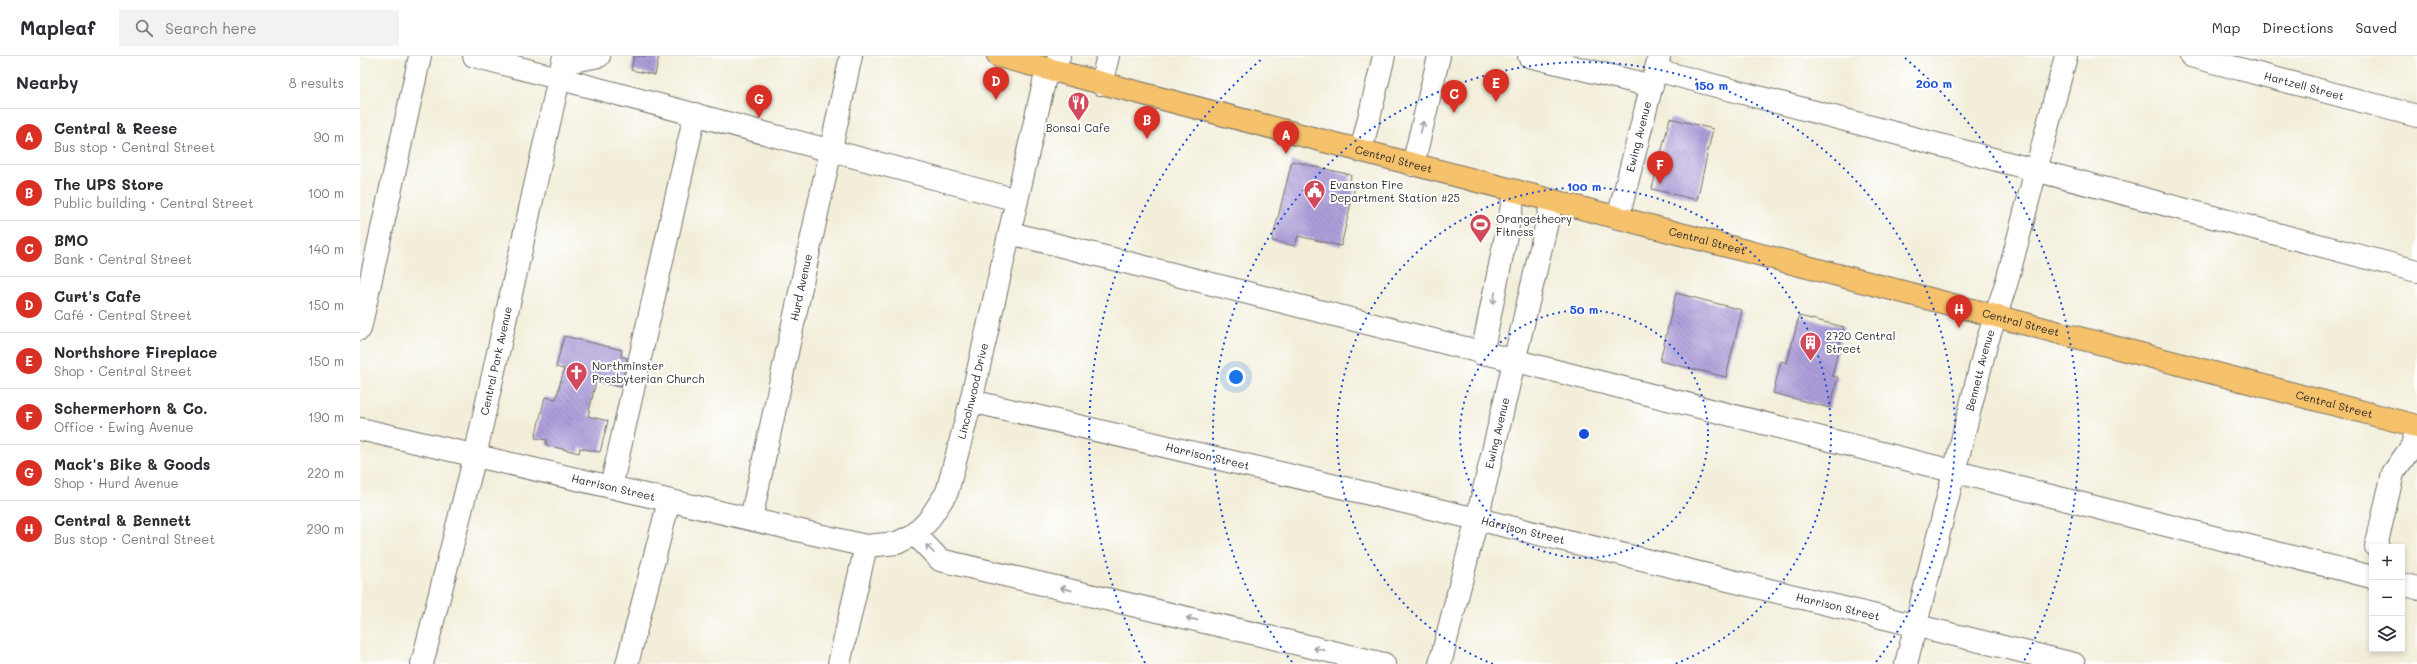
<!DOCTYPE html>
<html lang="en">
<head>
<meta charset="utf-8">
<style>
	body { margin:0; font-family:Mali,sans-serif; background:#f2f2f3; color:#2b2b33 }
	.controls { position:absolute; right:12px; bottom:12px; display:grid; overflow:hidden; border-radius:0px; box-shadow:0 2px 6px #0003 }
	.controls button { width:36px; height:36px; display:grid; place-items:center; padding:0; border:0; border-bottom:1px solid #e1e1e2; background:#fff; color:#2b2b33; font:20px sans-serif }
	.you { position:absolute; left:876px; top:321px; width:14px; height:14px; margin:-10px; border:3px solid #fff; border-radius:50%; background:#1a73e8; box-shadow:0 0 0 6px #1a73e833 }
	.badge { display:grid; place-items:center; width:26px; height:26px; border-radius:50%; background:#d93025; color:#fff; font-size:13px; font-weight:700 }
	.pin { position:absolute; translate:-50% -33px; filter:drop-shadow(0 1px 2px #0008) }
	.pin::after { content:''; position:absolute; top:21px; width:14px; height:12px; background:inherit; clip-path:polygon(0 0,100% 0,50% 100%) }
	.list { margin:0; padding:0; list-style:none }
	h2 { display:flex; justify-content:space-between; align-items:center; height:52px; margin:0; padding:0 16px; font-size:17px }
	h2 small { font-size:13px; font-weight:400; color:#7c7c81 }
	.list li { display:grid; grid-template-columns:26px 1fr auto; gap:12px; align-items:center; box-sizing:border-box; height:56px; padding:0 16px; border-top:1px solid #e1e1e2 }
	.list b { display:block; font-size:15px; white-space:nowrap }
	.list p { margin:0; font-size:13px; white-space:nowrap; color:#7c7c81 }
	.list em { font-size:13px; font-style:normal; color:#7c7c81 }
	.icon { flex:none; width:22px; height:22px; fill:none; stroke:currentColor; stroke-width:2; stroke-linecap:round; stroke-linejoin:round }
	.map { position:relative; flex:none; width:2057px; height:608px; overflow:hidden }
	header { display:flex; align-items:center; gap:24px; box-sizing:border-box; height:56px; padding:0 20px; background:#fff; border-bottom:1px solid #e1e1e2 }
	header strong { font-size:19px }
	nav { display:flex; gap:22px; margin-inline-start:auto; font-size:14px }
	.search { width:280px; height:36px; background:#f2f2f3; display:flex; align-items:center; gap:10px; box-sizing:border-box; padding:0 14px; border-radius:0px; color:#7c7c81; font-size:15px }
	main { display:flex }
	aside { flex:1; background:#fff }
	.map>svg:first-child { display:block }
	.building { fill:url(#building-back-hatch) }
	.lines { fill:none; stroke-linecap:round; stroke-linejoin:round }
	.minor-casing { stroke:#716f68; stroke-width:24 }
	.major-casing { stroke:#716f68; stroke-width:24 }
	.minor { stroke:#fff; stroke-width:22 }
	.major { stroke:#f5c16b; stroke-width:22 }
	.oneway { stroke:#a0a0a0 }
	.ring { fill:none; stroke:#1d4ed8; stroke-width:2; stroke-dasharray:2 4 }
	.labels { text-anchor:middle; stroke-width:4; stroke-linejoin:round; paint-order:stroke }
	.street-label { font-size:11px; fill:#2b2b2b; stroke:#fff }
	.poi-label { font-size:11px; fill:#2b2b2b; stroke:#fff; text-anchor:start }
	.centre { fill:#1d4ed8; stroke:#fff; stroke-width:2 }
	.ring-label { font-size:12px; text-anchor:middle; font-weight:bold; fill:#1d4ed8; stroke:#fff; stroke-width:4; stroke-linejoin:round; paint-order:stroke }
</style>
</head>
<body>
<header>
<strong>Mapleaf</strong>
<div class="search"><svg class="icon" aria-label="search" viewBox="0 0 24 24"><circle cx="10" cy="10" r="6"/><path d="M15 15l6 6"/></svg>Search here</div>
<nav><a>Map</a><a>Directions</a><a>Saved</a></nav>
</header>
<main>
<aside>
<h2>Nearby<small>8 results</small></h2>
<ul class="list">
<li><span class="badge">A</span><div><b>Central &amp; Reese</b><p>Bus stop · Central Street</p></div><em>90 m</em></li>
<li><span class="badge">B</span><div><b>The UPS Store</b><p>Public building · Central Street</p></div><em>100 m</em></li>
<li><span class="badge">C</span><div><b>BMO</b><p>Bank · Central Street</p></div><em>140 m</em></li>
<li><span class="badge">D</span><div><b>Curt's Cafe</b><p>Café · Central Street</p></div><em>150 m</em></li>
<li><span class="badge">E</span><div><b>Northshore Fireplace</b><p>Shop · Central Street</p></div><em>150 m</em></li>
<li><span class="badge">F</span><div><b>Schermerhorn &amp; Co.</b><p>Office · Ewing Avenue</p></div><em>190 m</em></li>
<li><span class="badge">G</span><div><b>Mack's Bike &amp; Goods</b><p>Shop · Hurd Avenue</p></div><em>220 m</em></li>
<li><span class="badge">H</span><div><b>Central &amp; Bennett</b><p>Bus stop · Central Street</p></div><em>290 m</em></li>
</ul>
</aside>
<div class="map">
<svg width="2057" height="608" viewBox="0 0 2057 608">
	<defs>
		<pattern id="building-back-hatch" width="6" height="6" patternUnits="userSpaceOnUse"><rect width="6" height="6" fill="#ad9eda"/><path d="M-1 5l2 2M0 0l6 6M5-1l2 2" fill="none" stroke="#8d81b1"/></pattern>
	</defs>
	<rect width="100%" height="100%" fill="#fff"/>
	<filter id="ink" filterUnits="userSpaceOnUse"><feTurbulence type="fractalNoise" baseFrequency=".025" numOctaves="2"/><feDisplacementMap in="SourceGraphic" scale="8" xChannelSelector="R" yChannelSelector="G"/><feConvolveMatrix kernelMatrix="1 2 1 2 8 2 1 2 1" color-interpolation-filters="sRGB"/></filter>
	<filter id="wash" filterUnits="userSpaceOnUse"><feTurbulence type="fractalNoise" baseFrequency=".012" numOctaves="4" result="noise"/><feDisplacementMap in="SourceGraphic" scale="16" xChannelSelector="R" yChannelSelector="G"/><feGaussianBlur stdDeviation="0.9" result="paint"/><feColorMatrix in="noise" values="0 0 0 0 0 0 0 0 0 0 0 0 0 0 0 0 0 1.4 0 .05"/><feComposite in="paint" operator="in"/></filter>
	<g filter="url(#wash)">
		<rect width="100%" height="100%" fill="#f2eed9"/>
		<g id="blocks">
			<g class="building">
				<polygon points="274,0 299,0 295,19 271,14"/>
				<polygon points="1310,62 1353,73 1337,144 1292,133"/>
				<polygon points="932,105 991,119 989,129 995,130 981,190 938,180 935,190 912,185"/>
				<polygon points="1316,237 1382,254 1366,321 1300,305"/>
				<polygon points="1439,260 1484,271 1472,320 1478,321 1470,352 1413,337 1421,305 1427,307"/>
				<polygon points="204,280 262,294 261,300 267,302 261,331 236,325 228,360 248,365 240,396 220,392 219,397 186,389 187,384 175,382 185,341 196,343 204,313 196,311"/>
			</g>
		</g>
	</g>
	<g filter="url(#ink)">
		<use href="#blocks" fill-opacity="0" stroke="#716f68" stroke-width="1"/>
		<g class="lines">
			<defs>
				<g id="minor">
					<polyline points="114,0 657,144"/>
					<polyline points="1169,0 1292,30"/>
					<path id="s1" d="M1831,0L2057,60"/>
					<polyline points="203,7 239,0"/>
					<polyline points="1296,14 2057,215"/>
					<polyline points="695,16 699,0"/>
					<polyline points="741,28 748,0"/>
					<polyline points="1001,95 1024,0"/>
					<polyline points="1053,109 1079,0"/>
					<path id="s2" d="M1258,162L1299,1"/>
					<polyline points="650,177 2012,521"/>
					<polyline points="0,273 60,0"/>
					<polyline points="1122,298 1155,135"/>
					<path id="s3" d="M611,345L1117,463L1714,608"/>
					<path id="s4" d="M0,373L506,490L537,487L555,478L568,465L587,436L611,345L687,13"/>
					<polyline points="251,431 335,58"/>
					<path id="s5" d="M391,463L491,0"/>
					<polyline points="555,478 580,504 1024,608"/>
					<polyline points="2016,491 2033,417 2052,390 2057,371"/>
					<polyline points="2042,528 2057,532"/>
					<path id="s6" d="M62,608L115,400L204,0"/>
					<polyline points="267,608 309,445"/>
					<polyline points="479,608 506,490"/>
					<path id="s7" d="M1080,608L1117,463L1192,145"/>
					<path id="s8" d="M1546,608L1626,289L1647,225L1706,0"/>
				</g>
				<g id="major">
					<path id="s9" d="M638,0L2057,370"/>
				</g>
			</defs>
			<use href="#minor" class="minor-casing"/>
			<use href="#major" class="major-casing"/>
			<use href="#minor" class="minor"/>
			<use href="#major" class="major"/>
		</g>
		<defs><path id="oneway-shaft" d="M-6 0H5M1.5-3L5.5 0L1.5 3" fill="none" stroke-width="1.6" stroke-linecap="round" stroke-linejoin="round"/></defs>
		<g class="oneway">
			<use href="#oneway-shaft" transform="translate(1062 71) rotate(-77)"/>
			<use href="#oneway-shaft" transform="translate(1134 242) rotate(103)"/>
			<use href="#oneway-shaft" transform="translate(570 493) rotate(-135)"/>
			<use href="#oneway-shaft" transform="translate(706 533) rotate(-167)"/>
			<use href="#oneway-shaft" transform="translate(832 563) rotate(-167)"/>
			<use href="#oneway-shaft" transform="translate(959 593) rotate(-167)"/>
		</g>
	</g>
	<g class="ring">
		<circle cx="1224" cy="378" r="124"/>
		<path d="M1133 608A247 247 0 1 1 1315 608"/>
		<path d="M932 606A371 371 0 1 1 1516 606"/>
		<path d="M785 607A495 495 0 0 1 903 2M1545 2A495 495 0 0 1 1663 607"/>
	</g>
	<defs>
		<symbol id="restaurant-pin" viewBox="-11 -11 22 30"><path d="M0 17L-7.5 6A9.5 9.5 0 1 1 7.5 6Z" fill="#d1495b" stroke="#fff"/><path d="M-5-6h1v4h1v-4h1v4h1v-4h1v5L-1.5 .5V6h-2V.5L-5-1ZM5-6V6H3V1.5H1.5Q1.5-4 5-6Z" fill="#fff"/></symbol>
		<symbol id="civic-pin" viewBox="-11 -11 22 30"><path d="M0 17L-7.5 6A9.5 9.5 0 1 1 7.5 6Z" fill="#d1495b" stroke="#fff"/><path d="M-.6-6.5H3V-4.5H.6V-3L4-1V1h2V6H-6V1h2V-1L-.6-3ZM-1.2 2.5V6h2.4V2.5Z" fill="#fff"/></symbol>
		<symbol id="stadium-pin" viewBox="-11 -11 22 30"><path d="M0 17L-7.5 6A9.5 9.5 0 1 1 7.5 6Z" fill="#d1495b" stroke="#fff"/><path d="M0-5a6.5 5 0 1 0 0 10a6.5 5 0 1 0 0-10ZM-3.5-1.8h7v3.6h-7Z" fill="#fff"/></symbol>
		<symbol id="building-pin" viewBox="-11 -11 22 30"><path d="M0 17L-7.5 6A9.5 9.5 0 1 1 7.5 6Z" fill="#d1495b" stroke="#fff"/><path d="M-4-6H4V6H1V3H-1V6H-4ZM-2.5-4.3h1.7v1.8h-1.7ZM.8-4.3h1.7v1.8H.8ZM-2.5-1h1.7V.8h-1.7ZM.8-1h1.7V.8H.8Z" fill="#fff"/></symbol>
		<symbol id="church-pin" viewBox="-11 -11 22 30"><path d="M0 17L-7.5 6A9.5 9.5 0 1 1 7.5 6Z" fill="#d1495b" stroke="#fff"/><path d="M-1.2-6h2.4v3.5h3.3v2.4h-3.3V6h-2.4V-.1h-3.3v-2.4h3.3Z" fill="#fff"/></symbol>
	</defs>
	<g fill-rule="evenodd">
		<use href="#restaurant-pin" x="706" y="34" width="25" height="34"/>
		<use href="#civic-pin" x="942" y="122" width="25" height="34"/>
		<use href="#stadium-pin" x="1108" y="156" width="25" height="34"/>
		<use href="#building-pin" x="1438" y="274" width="25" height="34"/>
		<use href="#church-pin" x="204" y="304" width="25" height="34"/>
	</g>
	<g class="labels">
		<g class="street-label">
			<text dy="4" stroke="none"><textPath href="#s1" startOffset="117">Hartzell Street</textPath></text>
			<text dy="4" stroke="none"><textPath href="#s2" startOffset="84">Ewing Avenue</textPath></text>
			<text dy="4" stroke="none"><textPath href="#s9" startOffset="409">Central Street</textPath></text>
			<text dy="4" stroke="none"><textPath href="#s9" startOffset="733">Central Street</textPath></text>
			<text dy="4" stroke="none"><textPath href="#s5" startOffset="237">Hurd Avenue</textPath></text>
			<text dy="4" stroke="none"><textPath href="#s9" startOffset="1057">Central Street</textPath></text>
			<text dy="4" stroke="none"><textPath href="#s6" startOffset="312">Central Park Avenue</textPath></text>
			<text dy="4" stroke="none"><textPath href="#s8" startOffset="303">Bennett Avenue</textPath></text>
			<text dy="4" stroke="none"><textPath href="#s4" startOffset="728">Lincolnwood Drive</textPath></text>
			<text dy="4" stroke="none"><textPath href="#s9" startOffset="1381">Central Street</textPath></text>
			<text dy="4" stroke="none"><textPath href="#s7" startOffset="238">Ewing Avenue</textPath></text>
			<text dy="4" stroke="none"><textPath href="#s3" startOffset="243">Harrison Street</textPath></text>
			<text dy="4" stroke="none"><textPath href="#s4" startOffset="260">Harrison Street</textPath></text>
			<text dy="4" stroke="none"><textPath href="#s3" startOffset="567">Harrison Street</textPath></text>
			<text dy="4" stroke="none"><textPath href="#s3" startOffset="891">Harrison Street</textPath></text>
		</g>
		<g class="poi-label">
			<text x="718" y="76" text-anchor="middle">Bonsai Cafe</text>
			<text x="970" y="133">Evanston Fire<tspan x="970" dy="13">Department Station #25</tspan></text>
			<text x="1136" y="167">Orangetheory<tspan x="1136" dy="13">Fitness</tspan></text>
			<text x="1466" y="284">2720 Central<tspan x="1466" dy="13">Street</tspan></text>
			<text x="232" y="314">Northminster<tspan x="232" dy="13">Presbyterian Church</tspan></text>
		</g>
	</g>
	<circle cx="1224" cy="378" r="6" class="centre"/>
	<g class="ring-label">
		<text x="1574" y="32">200 m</text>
		<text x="1351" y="34">150 m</text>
		<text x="1224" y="135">100 m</text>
		<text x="1224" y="258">50 m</text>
	</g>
</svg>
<div class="controls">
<button>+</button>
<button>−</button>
<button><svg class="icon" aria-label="layers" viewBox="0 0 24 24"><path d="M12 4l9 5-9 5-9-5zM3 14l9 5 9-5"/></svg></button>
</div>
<div class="you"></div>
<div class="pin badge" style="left:926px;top:98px">A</div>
<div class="pin badge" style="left:787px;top:83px">B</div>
<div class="pin badge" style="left:1094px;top:57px">C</div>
<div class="pin badge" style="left:636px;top:44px">D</div>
<div class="pin badge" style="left:1136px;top:46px">E</div>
<div class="pin badge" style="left:1300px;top:128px">F</div>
<div class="pin badge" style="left:399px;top:62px">G</div>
<div class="pin badge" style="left:1599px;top:272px">H</div>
</div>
</main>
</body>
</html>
